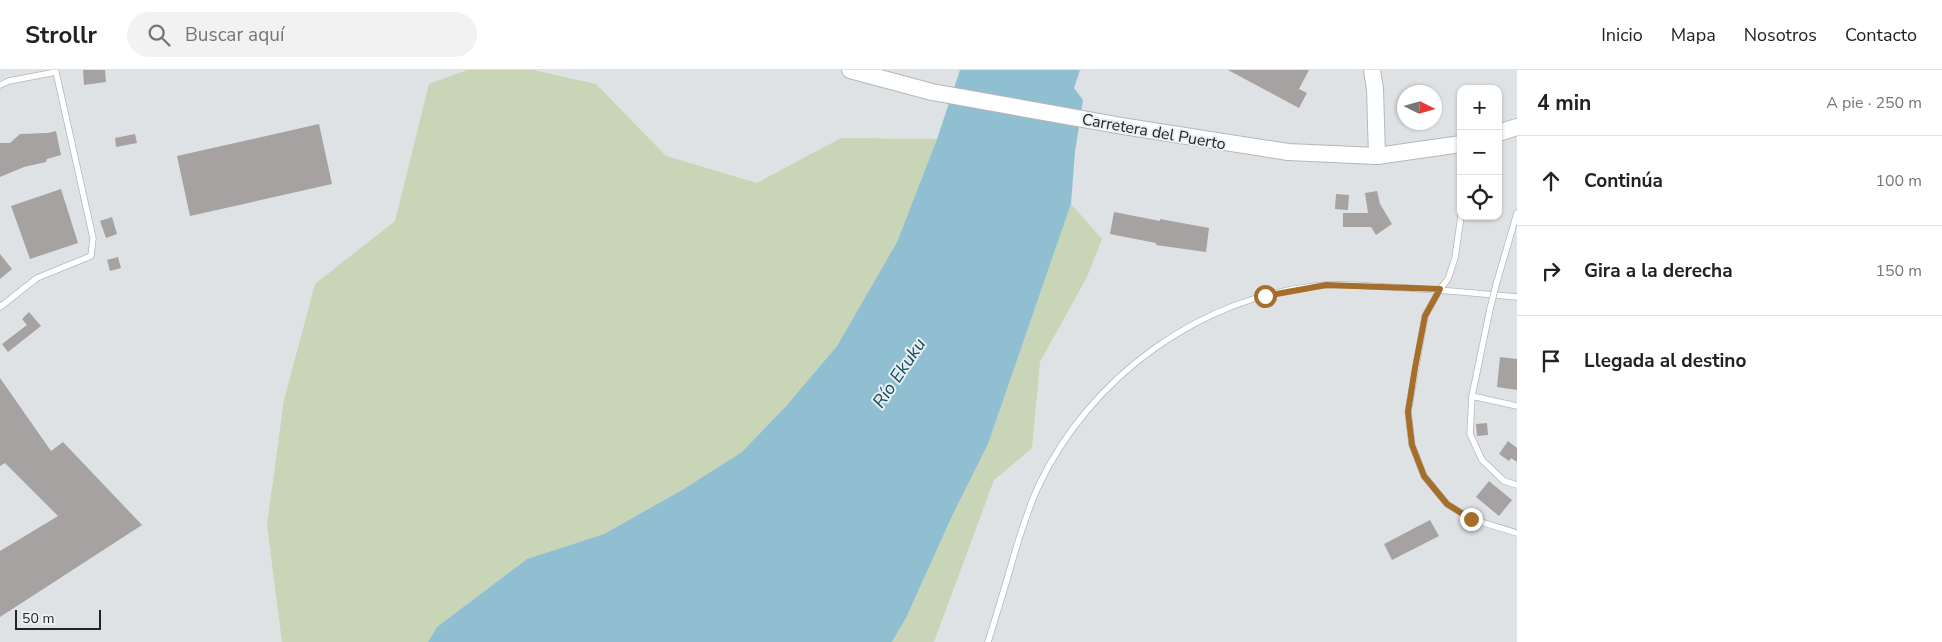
<!DOCTYPE html>
<html lang="es">
<head>
<meta charset="utf-8">
<style>
	body { margin:0; font-family:"Nunito Sans",sans-serif; background:#f2f2f2; color:#222 }
	.controls { position:absolute; right:15px; top:15px; display:grid; overflow:hidden; border-radius:10px; box-shadow:0 1px 4px #0004 }
	.controls button { width:45px; height:45px; display:grid; place-items:center; padding:0; border:0; border-bottom:1px solid #e0e0e0; background:#fff; color:#222; font:25px sans-serif }
	.compass { position:absolute; left:1397px; top:15px; width:45px; height:45px; border-radius:50%; background:#fff; box-shadow:0 1px 4px #0004; rotate:95deg }
	.scale { position:absolute; left:15px; bottom:12px; width:86px; box-sizing:border-box; padding-left:5px; border:2px solid #222324; border-top:0; font-size:14px; line-height:18px; white-space:nowrap; color:#222324; -webkit-text-stroke:4px #eceff1; paint-order:stroke }
	.stop { position:absolute; width:15px; height:15px; margin:-11px; border:4px solid #a66e2b; border-radius:50%; background:#fff }
	.stop.end { background:#a66e2b; border-color:#fff; box-shadow:0 1px 5px #0008 }
	.list { margin:0; padding:0; list-style:none }
	h2 { display:flex; justify-content:space-between; align-items:center; height:65px; margin:0; padding:0 20px; font-size:21px }
	h2 small { font-size:16px; font-weight:400; color:#767676 }
	.list li { display:grid; grid-template-columns:32px 1fr auto; gap:15px; align-items:center; box-sizing:border-box; height:90px; padding:0 20px; border-top:1px solid #e0e0e0 }
	.list b { display:block; font-size:19px; white-space:nowrap }
	.list em { font-size:16px; font-style:normal; color:#767676 }
	.icon { flex:none; width:28px; height:28px; fill:none; stroke:currentColor; stroke-width:2; stroke-linecap:round; stroke-linejoin:round }
	.map { position:relative; flex:none; width:1517px; height:572px; overflow:hidden }
	header { display:flex; align-items:center; gap:30px; box-sizing:border-box; height:70px; padding:0 25px; background:#fff; border-bottom:1px solid #e0e0e0 }
	header strong { font-size:24px }
	nav { display:flex; gap:28px; margin-inline-start:auto; font-size:18px }
	.search { width:350px; height:45px; background:#f2f2f2; display:flex; align-items:center; gap:12px; box-sizing:border-box; padding:0 18px; border-radius:28px; color:#767676; font-size:19px }
	main { display:flex }
	aside { flex:1; background:#fff }
	.map>svg:first-child { display:block }
	.green { fill:#c8d5b6 }
	.water { fill:#91bfd2 }
	.building { fill:#a5a2a1 }
	.lines { fill:none; stroke-linecap:round; stroke-linejoin:round }
	.lane-casing { stroke:#b4b7b9; stroke-width:7 }
	.secondary-casing { stroke:#b4b7b9; stroke-width:18 }
	.lane { stroke:#fff; stroke-width:5.5 }
	.secondary { stroke:#fff; stroke-width:16 }
	.lane-bridge-casing { stroke:#b4b7b9; stroke-width:7; stroke-linecap:butt }
	.lane-bridge { stroke:#fff; stroke-width:5.5 }
	.route { stroke:#a66e2b; stroke-width:6 }
	.labels { text-anchor:middle; stroke-width:4; stroke-linejoin:round; paint-order:stroke }
	.street-label { font-size:16px; fill:#222324; stroke:#eceff1 }
	.water-label { font-size:18px; font-style:italic; fill:#0e4d62; stroke:#eceff1 }
</style>
</head>
<body>
<header>
<strong>Strollr</strong>
<div class="search"><svg class="icon" aria-label="search" viewBox="0 0 24 24"><circle cx="10" cy="10" r="6"/><path d="M15 15l6 6"/></svg>Buscar aquí</div>
<nav><a>Inicio</a><a>Mapa</a><a>Nosotros</a><a>Contacto</a></nav>
</header>
<main>
<div class="map">
<svg width="1517" height="572" viewBox="0 0 1517 572">
	<rect width="100%" height="100%" fill="#dfe2e4"/>
	<g class="green">
		<polygon points="467,0 533,0 596,14 666,86 757,113 841,68 937,69 897,172 837,276 787,335 742,382 682,420 604,464 527,489 437,557 428,572 282,572 267,455 284,330 315,214 395,151 429,14"/>
		<polygon points="1071,134 1102,169 1087,207 1040,292 1032,378 994,410 934,572 892,572 906,548 953,444 988,374"/>
	</g>
	<polygon class="water" points="960,0 1080,0 1074,18 1083,30 1075,82 1071,134 988,374 953,444 906,548 892,572 428,572 437,557 527,489 604,464 682,420 742,382 787,335 837,276 897,172 937,69"/>
	<g class="building">
		<polygon points="83,0 105,0 106,12 84,15"/>
		<polygon points="1228,0 1309,0 1299,19 1307,23 1299,38"/>
		<polygon points="319,54 332,114 190,146 177,86"/>
		<polygon points="56,61 61,85 47,89 46,92 24,97 0,107 0,73 10,73 20,64 48,63"/>
		<polygon points="135,64 137,73 116,77 115,68"/>
		<polygon points="61,119 78,173 30,189 11,136"/>
		<polygon points="1377,121 1380,134 1392,154 1376,165 1371,157 1343,157 1343,143 1368,143 1365,123"/>
		<polygon points="1336,124 1349,125 1348,140 1335,139"/>
		<polygon points="1114,142 1160,151 1160,149 1209,158 1206,182 1156,175 1156,173 1110,164"/>
		<polygon points="112,147 117,164 106,168 100,151"/>
		<polygon points="0,184 12,199 0,209"/>
		<polygon points="118,187 121,198 110,201 107,190"/>
		<polygon points="29,242 41,256 8,282 2,274 27,255 22,249"/>
		<polygon points="1500,287 1517,289 1517,320 1497,317"/>
		<polygon points="0,308 51,381 63,372 142,455 0,547 0,481 58,446 5,393 0,396"/>
		<polygon points="1487,353 1488,365 1477,366 1476,354"/>
		<polygon points="1508,371 1517,378 1517,392 1511,388 1509,391 1499,384"/>
		<polygon points="1489,411 1512,430 1499,446 1476,427"/>
		<polygon points="1430,450 1439,466 1392,490 1384,474"/>
	</g>
	<g class="lines">
		<defs>
			<g id="lane">
				<polyline points="0,15 9,11 56,2 93,168 91,186 37,208 0,237"/>
				<polyline points="1461,146 1455,188 1448,209 1440,219 1425,246 1408,342 1412,375 1424,406 1447,434 1471,449 1517,463"/>
				<polyline points="1496,215 1517,143"/>
				<polyline points="1490,239 1472,326 1470,364 1482,390 1504,411 1517,415"/>
				<polyline points="1472,326 1517,336"/>
				<path d="M988,572C997,543 1006,514 1014,485C1021,462 1028,439 1038,417C1090,306 1202,225 1325,215C1346,214 1368,216 1389,217C1432,219 1474,223 1517,227"/>
			</g>
			<g id="secondary">
				<polyline points="850,0 932,22 1122,56 1288,82 1377,86 1461,74"/>
				<polyline points="1372,0 1375,19 1377,86"/>
				<polyline points="1498,63 1517,57"/>
			</g>
		</defs>
		<use href="#lane" class="lane-casing"/>
		<use href="#secondary" class="secondary-casing"/>
		<use href="#lane" class="lane"/>
		<use href="#secondary" class="secondary"/>
		<defs>
			<polyline id="lane-bridge" points="1490,239 1496,215"/>
		</defs>
		<use href="#lane-bridge" class="lane-bridge-casing"/>
		<use href="#lane-bridge" class="lane-bridge"/>
	</g>
	<g class="lines">
		<polyline class="route" points="1265,226 1326,215 1440,219 1425,246 1415,298 1408,342 1412,375 1424,406 1447,434 1471,449"/>
	</g>
	<g class="labels">
		<g class="street-label">
			<text transform="translate(1154 61) rotate(10)" y="6">Carretera del Puerto</text>
		</g>
		<g class="water-label">
			<text transform="translate(899 303) rotate(-56)" y="6">Río Ekuku</text>
		</g>
	</g>
</svg>
<div class="controls">
<button>+</button>
<button>−</button>
<button><svg class="icon" aria-label="locate" viewBox="0 0 24 24"><circle cx="12" cy="12" r="6"/><path d="M12 2v4M12 18v4M2 12h4M18 12h4"/></svg></button>
</div>
<svg class="compass" viewBox="-18 -18 36 36"><path d="M0-13l5 13h-10z" fill="#e53935"/><path d="M0 13l5-13h-10z" fill="#767676"/></svg>
<div class="scale">50 m</div>
<div class="stop" style="left:1265px;top:226px"></div>
<div class="stop end" style="left:1471px;top:449px"></div>
</div>
<aside>
<h2>4 min<small>A pie · 250 m</small></h2>
<ul class="list">
<li><svg class="icon" aria-label="ahead" viewBox="0 0 24 24"><path d="M12 20V5M6 11l6-6 6 6"/></svg><div><b>Continúa</b></div><em>100 m</em></li>
<li><svg class="icon" aria-label="right" viewBox="0 0 24 24"><path d="M7 20v-9h11M14 6l5 5-5 5"/></svg><div><b>Gira a la derecha</b></div><em>150 m</em></li>
<li><svg class="icon" aria-label="arrive" viewBox="0 0 24 24"><path d="M6 21V4h12l-3 4 3 4H6"/></svg><div><b>Llegada al destino</b></div></li>
</ul>
</aside>
</main>
</body>
</html>
